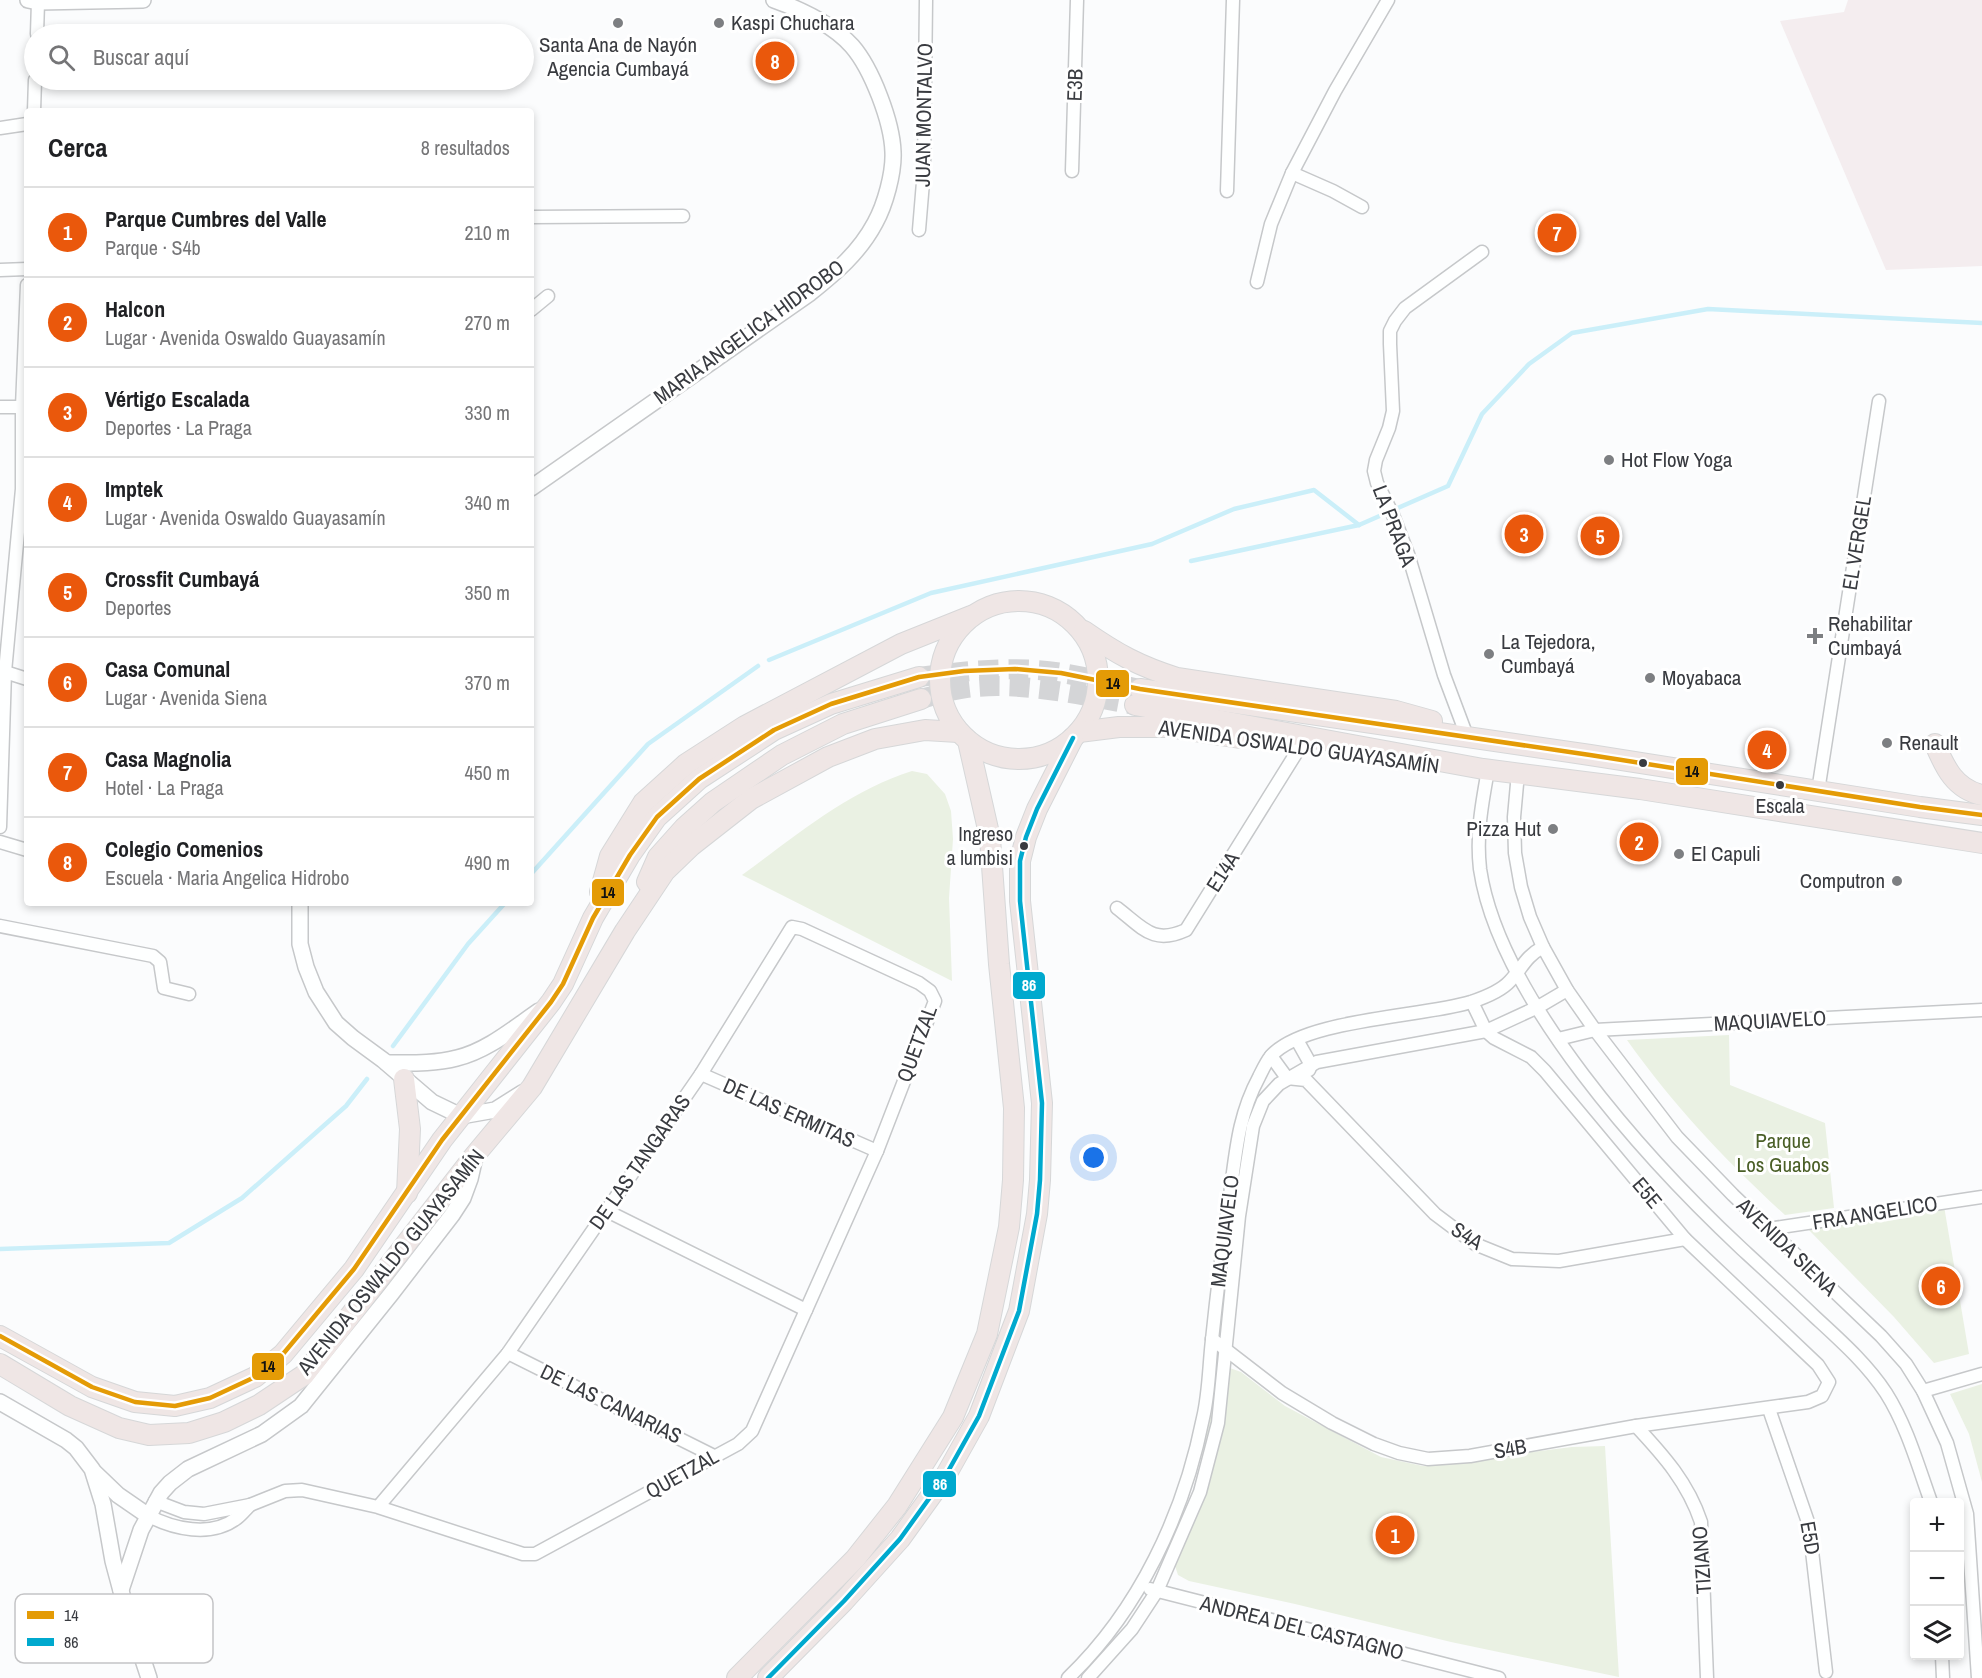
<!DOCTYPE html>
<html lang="es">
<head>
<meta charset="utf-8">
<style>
	body { margin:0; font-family:"Archivo Narrow",sans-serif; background:#f2f2f2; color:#202124 }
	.controls { position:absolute; right:18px; bottom:18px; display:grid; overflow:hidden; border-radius:6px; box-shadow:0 3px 9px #0003 }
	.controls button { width:54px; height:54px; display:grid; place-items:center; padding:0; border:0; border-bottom:2px solid #e0e0e0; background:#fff; color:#202124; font:30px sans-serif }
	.you { position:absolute; left:1094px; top:1158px; width:21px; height:21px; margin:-15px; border:4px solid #fff; border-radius:50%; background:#1a73e8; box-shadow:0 0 0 9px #1a73e833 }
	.badge { display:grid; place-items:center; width:39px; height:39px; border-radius:50%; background:#ea580c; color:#fff; font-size:20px; font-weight:700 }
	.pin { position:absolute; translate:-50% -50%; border:3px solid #fff; box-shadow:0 2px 6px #0006 }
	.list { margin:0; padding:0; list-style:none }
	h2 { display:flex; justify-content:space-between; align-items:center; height:78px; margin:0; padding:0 24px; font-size:26px }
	h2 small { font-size:20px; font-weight:400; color:#757577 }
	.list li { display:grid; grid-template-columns:39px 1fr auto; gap:18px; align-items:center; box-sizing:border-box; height:90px; padding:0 24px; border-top:2px solid #e0e0e0 }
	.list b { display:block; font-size:22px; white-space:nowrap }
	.list p { margin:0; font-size:20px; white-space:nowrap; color:#757577 }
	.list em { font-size:20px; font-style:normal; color:#757577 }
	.icon { flex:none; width:33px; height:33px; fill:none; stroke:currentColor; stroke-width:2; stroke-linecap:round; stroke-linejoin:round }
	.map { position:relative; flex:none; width:1982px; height:1678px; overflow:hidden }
	.search { position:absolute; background:#fff; box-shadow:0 3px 9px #0003; left:24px; top:24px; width:510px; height:66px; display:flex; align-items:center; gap:15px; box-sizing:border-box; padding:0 21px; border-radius:33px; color:#757577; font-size:22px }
	.panel { position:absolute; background:#fff; box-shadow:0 3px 9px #0003; left:24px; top:108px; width:510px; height:798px; border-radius:6px }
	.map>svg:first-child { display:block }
	.industrial { fill:#f4edef }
	.green { fill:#eaf1e3 }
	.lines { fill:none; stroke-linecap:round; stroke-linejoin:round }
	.stream { stroke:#cbeff9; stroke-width:4.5 }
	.primary-tunnel { stroke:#d4d5d7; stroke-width:20; stroke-dasharray:20 10; stroke-linecap:butt }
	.minor-casing { stroke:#c6c8ca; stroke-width:15 }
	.tertiary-casing { stroke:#c6c8ca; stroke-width:18 }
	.primary-casing { stroke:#d6d7d8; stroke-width:22 }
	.minor { stroke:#feffff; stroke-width:12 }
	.tertiary { stroke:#feffff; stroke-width:15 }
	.primary { stroke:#efe6e5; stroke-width:20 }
	.bus-1-casing { stroke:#fff; stroke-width:9 }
	.bus-2-casing { stroke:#fff; stroke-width:9 }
	.bus-1 { stroke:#e49b06; stroke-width:4.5 }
	.bus-2 { stroke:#00a9ce; stroke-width:4.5 }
	.poi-dot { fill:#7d7f82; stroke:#fff; stroke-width:2 }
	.bus-dot { fill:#393b40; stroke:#fff; stroke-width:2 }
	.labels { text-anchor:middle; stroke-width:6; stroke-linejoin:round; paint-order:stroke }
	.bus-label { font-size:20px; fill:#393b40; stroke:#fff }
	.poi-label { font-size:21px; fill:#393b40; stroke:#fff; text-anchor:start }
	.street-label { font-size:21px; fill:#393b40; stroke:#fff }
	.park-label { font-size:21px; fill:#4a5f27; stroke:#fff }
	.key { fill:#fff; stroke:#c4c4c6; stroke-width:1.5 }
	.key-label { font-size:16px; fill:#393b40 }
	.line-badge { stroke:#fff; stroke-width:2 }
	.badge-label { font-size:16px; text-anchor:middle; font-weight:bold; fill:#fff }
	.pale-badge-label { font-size:16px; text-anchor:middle; font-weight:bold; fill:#111 }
</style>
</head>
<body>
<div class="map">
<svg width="1982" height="1678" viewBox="0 0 1982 1678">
	<rect width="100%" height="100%" fill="#fbfcfd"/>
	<polygon class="industrial" points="1848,0 1982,0 1982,266 1886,270 1780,21 1844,12"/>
	<g class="green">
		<path d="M912,771L927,774L945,794L951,811L953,839L949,898L952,981L742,875C796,836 848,791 912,771Z"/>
		<path d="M1729,1035L1730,1085L1825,1123L1834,1208L1785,1215C1725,1160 1674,1106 1627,1040Z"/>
		<polygon points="1944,1206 1969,1354 1934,1363 1894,1317 1807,1228"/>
		<polygon points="1227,1367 1241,1372 1285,1406 1381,1457 1423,1466 1572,1447 1605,1446 1619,1677 1451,1642 1295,1604 1189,1581 1178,1575 1174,1563 1201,1464 1211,1380 1217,1371"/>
		<polygon points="1982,1384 1982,1482 1969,1434 1950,1394"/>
	</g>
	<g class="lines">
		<g class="stream">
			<polyline points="1191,561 1359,525 1448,486 1482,414 1529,364 1572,333 1708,309 1982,323"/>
			<polyline points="769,660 931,593 1152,544 1234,509 1314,490 1359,525"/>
			<polyline points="531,874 648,744 758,666"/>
			<polyline points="393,1046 468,944 505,903"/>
			<polyline points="0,1249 169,1243 242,1198 346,1106 367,1079"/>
		</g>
		<g class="primary-tunnel">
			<path d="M919,677C966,671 1015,665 1062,673C1088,677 1114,684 1140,689"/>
			<path d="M921,699C935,695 951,690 966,688C1021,681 1081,695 1135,705"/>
		</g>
		<defs>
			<g id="minor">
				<polyline points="37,34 38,2"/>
				<polyline points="34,111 35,80"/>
				<polyline points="0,128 27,124"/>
				<polyline points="1072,171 1077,0"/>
				<polyline points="1292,173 1333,191 1362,207"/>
				<polyline points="1227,191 1233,0"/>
				<polyline points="531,217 683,216"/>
				<polyline points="919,230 924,170 926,0"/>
				<polyline points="0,270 27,269"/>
				<polyline points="1257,282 1271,224 1292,173 1335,91 1388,0"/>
				<polyline points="531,310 548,296"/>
				<polyline points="0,407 22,407"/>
				<polyline points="5,672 27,679"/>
				<polyline points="1465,731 1444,675 1408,554 1393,515 1377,483 1374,471 1376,460 1389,428 1393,411 1390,344 1390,331 1395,321 1405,308 1482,252"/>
				<path d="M1488,770C1482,803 1476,835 1480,869C1499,998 1649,1162 1742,1249C1767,1272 1791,1294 1815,1317C1841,1341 1867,1364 1886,1393C1907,1426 1918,1466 1931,1502"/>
				<polyline points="1518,773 1514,817 1515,853 1521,887 1530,917 1543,947 1567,990 1595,1030 1677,1137 1733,1195 1881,1336 1906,1364 1923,1391 1947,1443 1967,1514 1978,1678"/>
				<polyline points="1818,791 1879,401"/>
				<polyline points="0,827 5,672 22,489 22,407 27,285"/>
				<polyline points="0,842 27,850"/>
				<path d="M1117,908C1143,928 1153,945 1186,930L1300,747"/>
				<polyline points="0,926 153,956 160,962 164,988 189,994"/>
				<polyline points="1558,1039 1595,1030 1982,1010"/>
				<polyline points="1297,1040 1311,1065 1309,1070"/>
				<polyline points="1271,1056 1287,1078 1306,1080 1435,1214 1475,1244 1512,1259 1559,1261 1685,1239"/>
				<polyline points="701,1074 877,1151"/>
				<polyline points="607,1211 806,1310"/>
				<polyline points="1768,1229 1982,1197"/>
				<polyline points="1212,1339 1282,1393 1332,1423 1374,1444 1399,1453 1428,1459 1470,1456 1636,1426 1808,1402 1822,1396 1829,1382 1818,1365 1685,1239 1545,1071 1531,1057 1494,1038 1486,1031 1472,1002"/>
				<polyline points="508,1353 714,1456"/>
				<polyline points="1923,1391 1982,1374"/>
				<polyline points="1769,1409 1809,1525 1826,1672"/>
				<path d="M1636,1426C1664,1456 1688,1483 1701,1522L1707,1678"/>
				<polyline points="155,1501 184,1512 204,1514 250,1505 285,1491 302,1490 378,1507 523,1554 535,1554 738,1444 752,1431 877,1151 935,1001 930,991 919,983 802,929 792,927 701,1074 508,1353 378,1507"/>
				<path d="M147,1515C173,1529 211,1538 237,1518C241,1515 246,1509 250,1505"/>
				<polyline points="1150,1589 1499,1678"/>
				<polyline points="1942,1656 1943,1678"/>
				<path d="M1068,1678C1139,1610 1184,1514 1203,1418C1209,1393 1209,1366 1212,1340C1217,1292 1223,1243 1230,1195C1236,1152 1238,1116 1259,1077C1262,1071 1266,1062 1271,1056C1304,1019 1422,1017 1471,1002C1483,998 1502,990 1510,981C1523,967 1525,957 1543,947"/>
				<polyline points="1088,1678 1132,1629 1157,1591 1200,1492 1218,1423 1239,1216 1253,1126 1263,1101 1279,1084 1317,1062 1486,1031 1538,1007 1567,990"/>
			</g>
			<g id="tertiary">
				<polyline points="28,0 38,2 143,0"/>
				<path d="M531,488L810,293C836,272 859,253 875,223C885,205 894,173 893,152C892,122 872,69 852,46C832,24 802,10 774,0"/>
				<polyline points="300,903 300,944 306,967 316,992 336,1023 353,1038 383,1060 432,1102 461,1116 495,1110 522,1093"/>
				<path d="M387,1063C411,1063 434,1064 457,1058C487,1051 514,1028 539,1011"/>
				<polyline points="0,1402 66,1440 76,1448 92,1469 103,1504 113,1561 124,1602 149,1678"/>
				<polyline points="94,1472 118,1495 147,1515"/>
				<polyline points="121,1590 141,1530 161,1493 170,1483 188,1469 262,1434 301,1406 391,1294 452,1215 463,1198 470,1179 475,1157"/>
			</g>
			<g id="primary">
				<circle cx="1019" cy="680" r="79"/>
				<path d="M1084,631C1117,654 1139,666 1177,678L1396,711L1432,721"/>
				<polyline points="1140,689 1590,755 1920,807 1982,815"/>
				<polyline points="1135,705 1483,769 1640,789 1982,843"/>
				<polyline points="1079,732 1119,727 1168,727 1240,738"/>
				<path d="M1935,744C1945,768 1955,789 1982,795"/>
				<polyline points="647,882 658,857 684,828 713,802 782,755 843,724 921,699"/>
				<polyline points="600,892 610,856 643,803 686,764 745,726 901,644 971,616"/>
				<polyline points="404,1079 410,1129 407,1193"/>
				<polyline points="0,1336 92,1387 135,1402 175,1406 210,1398 255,1377 283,1354 354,1269 442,1140 551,1002 563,984 593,918 630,855 657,817 699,779 774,730 831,704 919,677"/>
				<polyline points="0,1364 70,1406 119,1428 149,1435 189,1433 224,1422 259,1405 304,1375 475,1155 532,1087 625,931 665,871 691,846 751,799 828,757 875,739 925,730 958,732"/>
				<polyline points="737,1678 855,1559 897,1506 953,1417 987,1334 1009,1227 1013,1180 1014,1108 999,964 990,838 968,741"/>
				<polyline points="768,1678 844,1601 900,1539 946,1475 979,1416 1019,1311 1037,1214 1040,1180 1042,1103 1020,901 1020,861 1026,837 1037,809 1073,738"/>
			</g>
		</defs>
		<use href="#minor" class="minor-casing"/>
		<use href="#tertiary" class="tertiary-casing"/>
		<use href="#primary" class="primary-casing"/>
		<use href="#minor" class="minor"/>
		<use href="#tertiary" class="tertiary"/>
		<use href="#primary" class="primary"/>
		<defs>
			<polyline id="bus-1" points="0,1336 92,1387 135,1402 175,1406 210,1398 255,1377 283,1354 354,1269 442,1140 551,1002 563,984 593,918 630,855 657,817 699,779 774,730 831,704 919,677 964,671 1015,669 1061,673 1140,689 1590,755 1920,807 1982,815"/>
			<polyline id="bus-2" points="768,1678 844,1601 900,1539 946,1475 979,1416 1019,1311 1037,1214 1040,1180 1042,1103 1020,901 1020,861 1026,837 1037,809 1073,738"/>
		</defs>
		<use href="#bus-1" class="bus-1-casing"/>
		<use href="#bus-2" class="bus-2-casing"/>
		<use href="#bus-1" class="bus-1"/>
		<use href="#bus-2" class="bus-2"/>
	</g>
	<g class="poi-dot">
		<circle cx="618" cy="23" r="6"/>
		<circle cx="719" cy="23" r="6"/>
		<circle cx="1609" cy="460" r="6"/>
		<path d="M1812 627h6v6h6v6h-6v6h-6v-6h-6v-6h6z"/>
		<circle cx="1489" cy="654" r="6"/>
		<circle cx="1650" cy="678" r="6"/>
		<circle cx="1887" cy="743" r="6"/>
		<circle cx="1553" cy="829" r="6"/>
		<circle cx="1679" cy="854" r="6"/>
		<circle cx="1897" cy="881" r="6"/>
	</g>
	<g class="bus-dot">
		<circle cx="1643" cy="763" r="5"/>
		<circle cx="1780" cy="785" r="5"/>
		<circle cx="1024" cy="846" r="5"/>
	</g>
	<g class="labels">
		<g class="bus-label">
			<text x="1780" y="813">Escala</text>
			<text x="1013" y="841" text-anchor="end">Ingreso<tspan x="1013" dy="24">a lumbisi</tspan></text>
		</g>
		<g class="poi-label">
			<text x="731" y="30">Kaspi Chuchara</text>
			<text x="618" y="52" text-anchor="middle">Santa Ana de Nayón<tspan x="618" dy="24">Agencia Cumbayá</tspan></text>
			<text x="1621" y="467">Hot Flow Yoga</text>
			<text x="1828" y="631">Rehabilitar<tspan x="1828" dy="24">Cumbayá</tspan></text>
			<text x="1501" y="649">La Tejedora,<tspan x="1501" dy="24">Cumbayá</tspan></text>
			<text x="1662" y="685">Moyabaca</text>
			<text x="1899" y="750">Renault</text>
			<text x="1541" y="836" text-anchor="end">Pizza Hut</text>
			<text x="1691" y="861">El Capuli</text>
			<text x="1885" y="888" text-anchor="end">Computron</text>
		</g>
		<g class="street-label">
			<text transform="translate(1075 85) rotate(-88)" y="7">E3B</text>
			<text transform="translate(924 115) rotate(-89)" y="7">JUAN MONTALVO</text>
			<text transform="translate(749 332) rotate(-36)" y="7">MARIA ANGELICA HIDROBO</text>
			<text transform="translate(1394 526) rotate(69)" y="7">LA PRAGA</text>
			<text transform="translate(1857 543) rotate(-81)" y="7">EL VERGEL</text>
			<text transform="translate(1299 747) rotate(8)" y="7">AVENIDA OSWALDO GUAYASAMÍN</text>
			<text transform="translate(1223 872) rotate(-58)" y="7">E14A</text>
			<text transform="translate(1770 1021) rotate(-3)" y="7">MAQUIAVELO</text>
			<text transform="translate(917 1044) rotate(-70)" y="7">QUETZAL</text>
			<text transform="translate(789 1113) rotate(24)" y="7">DE LAS ERMITAS</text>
			<text transform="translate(640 1162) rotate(-55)" y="7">DE LAS TANGARAS</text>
			<text transform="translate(1647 1193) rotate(50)" y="7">E5E</text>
			<text transform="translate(1875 1213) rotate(-9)" y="7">FRA ANGELICO</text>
			<text transform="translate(1225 1231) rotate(-83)" y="7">MAQUIAVELO</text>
			<text transform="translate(1467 1236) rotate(32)" y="7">S4A</text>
			<text transform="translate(1787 1247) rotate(44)" y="7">AVENIDA SIENA</text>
			<text transform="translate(391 1262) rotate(-51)" y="7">AVENIDA OSWALDO GUAYASAMÍN</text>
			<text transform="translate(611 1404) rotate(26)" y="7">DE LAS CANARIAS</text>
			<text transform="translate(1510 1449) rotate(-10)" y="7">S4B</text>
			<text transform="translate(682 1474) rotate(-29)" y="7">QUETZAL</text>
			<text transform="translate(1810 1538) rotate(80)" y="7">E5D</text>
			<text transform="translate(1702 1560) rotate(-94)" y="7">TIZIANO</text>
			<text transform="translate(1302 1628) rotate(14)" y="7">ANDREA DEL CASTAGNO</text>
		</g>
		<g class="park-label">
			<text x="1783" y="1148">Parque<tspan x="1783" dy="24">Los Guabos</tspan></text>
		</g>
	</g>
	<rect x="15" y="1594" width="198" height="69" rx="9" class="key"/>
	<rect x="27" y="1611" width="27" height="8" fill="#e49b06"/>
	<rect x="27" y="1638" width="27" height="8" fill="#00a9ce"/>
	<g class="key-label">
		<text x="64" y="1621">14</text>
		<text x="64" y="1648">86</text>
	</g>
	<g class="line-badge">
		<rect x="1095" y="669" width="35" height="29" rx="6" fill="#e49b06"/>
		<rect x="1675" y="757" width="34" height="29" rx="6" fill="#e49b06"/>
		<rect x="591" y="878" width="34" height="29" rx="6" fill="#e49b06"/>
		<rect x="1012" y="971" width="34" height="29" rx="6" fill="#00a9ce"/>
		<rect x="251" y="1352" width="34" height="29" rx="6" fill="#e49b06"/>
		<rect x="922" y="1470" width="35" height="28" rx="6" fill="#00a9ce"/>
	</g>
	<g class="badge-label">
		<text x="1029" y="991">86</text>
		<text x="940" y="1490">86</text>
	</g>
	<g class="pale-badge-label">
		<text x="1113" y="689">14</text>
		<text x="1692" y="777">14</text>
		<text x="608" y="898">14</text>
		<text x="268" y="1372">14</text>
	</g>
</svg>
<div class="controls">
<button>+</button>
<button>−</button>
<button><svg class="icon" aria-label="layers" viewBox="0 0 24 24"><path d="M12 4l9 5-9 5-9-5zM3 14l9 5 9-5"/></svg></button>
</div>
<div class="you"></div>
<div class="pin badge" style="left:1395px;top:1535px">1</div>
<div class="pin badge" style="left:1639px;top:842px">2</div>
<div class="pin badge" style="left:1524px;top:534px">3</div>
<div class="pin badge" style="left:1767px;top:750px">4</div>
<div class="pin badge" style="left:1600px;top:536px">5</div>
<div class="pin badge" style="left:1941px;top:1286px">6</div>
<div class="pin badge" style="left:1557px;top:233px">7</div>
<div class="pin badge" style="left:775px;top:61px">8</div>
<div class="search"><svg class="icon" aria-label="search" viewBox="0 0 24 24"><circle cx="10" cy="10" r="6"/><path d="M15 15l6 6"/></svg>Buscar aquí</div>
<section class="panel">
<h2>Cerca<small>8 resultados</small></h2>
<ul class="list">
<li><span class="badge">1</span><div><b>Parque Cumbres del Valle</b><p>Parque · S4b</p></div><em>210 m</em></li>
<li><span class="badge">2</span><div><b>Halcon</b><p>Lugar · Avenida Oswaldo Guayasamín</p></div><em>270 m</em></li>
<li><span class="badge">3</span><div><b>Vértigo Escalada</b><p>Deportes · La Praga</p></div><em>330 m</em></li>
<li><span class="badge">4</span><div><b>Imptek</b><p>Lugar · Avenida Oswaldo Guayasamín</p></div><em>340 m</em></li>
<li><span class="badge">5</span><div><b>Crossfit Cumbayá</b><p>Deportes</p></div><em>350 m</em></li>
<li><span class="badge">6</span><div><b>Casa Comunal</b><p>Lugar · Avenida Siena</p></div><em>370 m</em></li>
<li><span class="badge">7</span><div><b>Casa Magnolia</b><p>Hotel · La Praga</p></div><em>450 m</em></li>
<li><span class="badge">8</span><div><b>Colegio Comenios</b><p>Escuela · Maria Angelica Hidrobo</p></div><em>490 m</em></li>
</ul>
</section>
</div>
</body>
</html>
